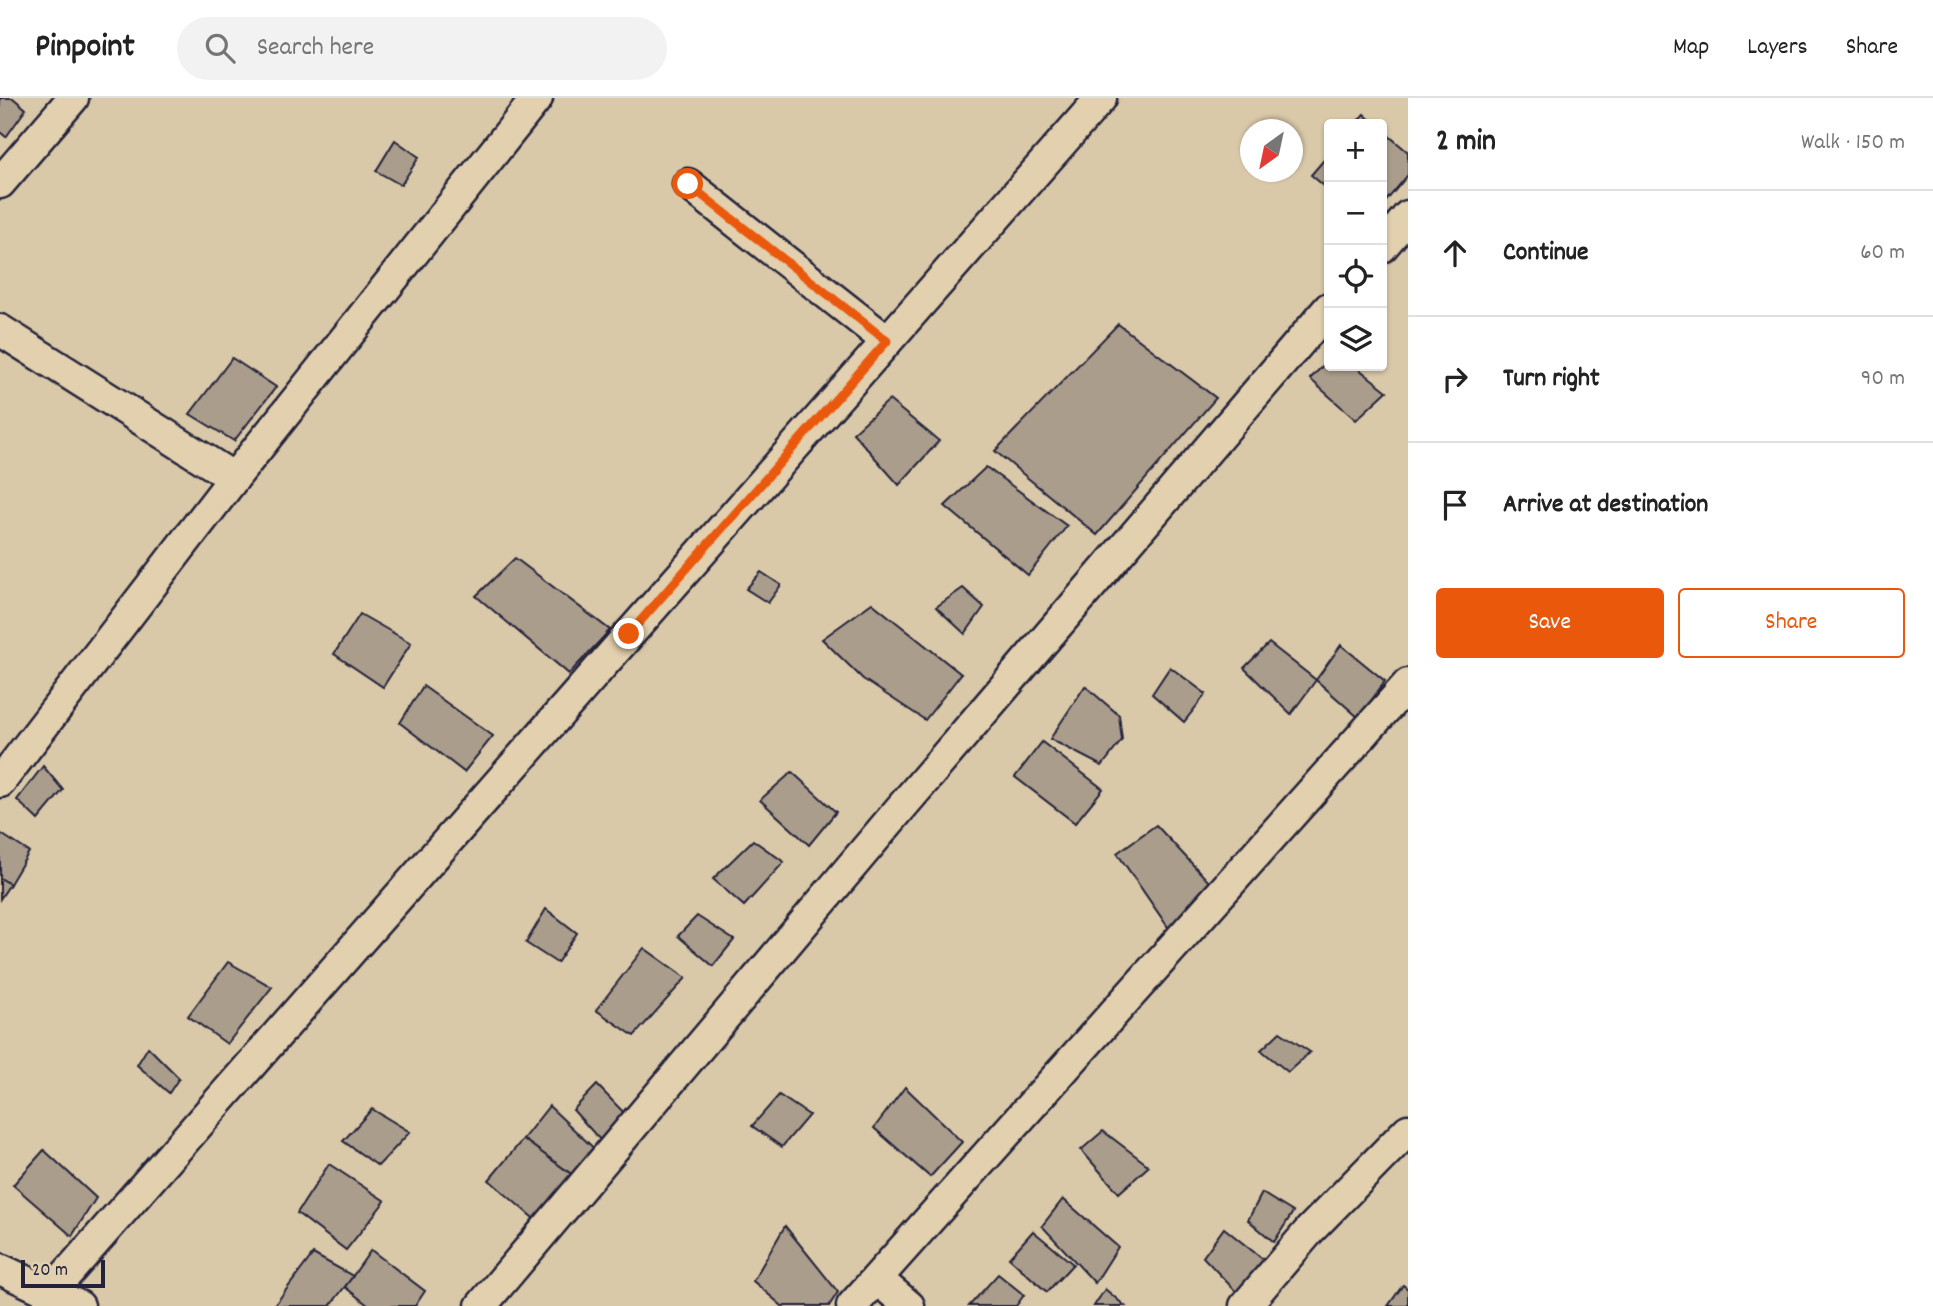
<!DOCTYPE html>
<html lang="en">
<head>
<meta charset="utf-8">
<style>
	body { margin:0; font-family:Dekko,sans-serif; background:#f2f2f2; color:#222 }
	.controls { position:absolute; right:21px; top:21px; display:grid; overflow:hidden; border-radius:7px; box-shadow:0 2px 5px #0004 }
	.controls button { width:63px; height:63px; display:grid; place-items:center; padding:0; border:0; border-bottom:2px solid #e0e0e0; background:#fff; color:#222; font:35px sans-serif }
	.compass { position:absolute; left:1240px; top:21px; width:63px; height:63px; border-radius:50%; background:#fff; box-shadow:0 2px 5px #0004; rotate:213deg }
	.scale { position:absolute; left:21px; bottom:18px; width:84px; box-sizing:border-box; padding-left:7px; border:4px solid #22223b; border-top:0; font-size:19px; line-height:24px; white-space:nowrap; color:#22223b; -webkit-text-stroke:5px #e2d0ae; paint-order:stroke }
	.stop { position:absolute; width:21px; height:21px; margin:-16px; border:5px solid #ea580c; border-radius:50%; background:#fff }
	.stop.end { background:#ea580c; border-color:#fff; box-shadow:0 2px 7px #0008 }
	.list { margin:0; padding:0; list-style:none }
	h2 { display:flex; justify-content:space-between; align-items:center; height:91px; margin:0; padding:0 28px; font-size:30px }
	h2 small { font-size:23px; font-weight:400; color:#767676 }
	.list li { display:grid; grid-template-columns:46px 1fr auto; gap:21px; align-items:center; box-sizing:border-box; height:126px; padding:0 28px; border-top:2px solid #e0e0e0 }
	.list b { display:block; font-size:26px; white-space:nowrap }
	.list em { font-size:23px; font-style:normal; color:#767676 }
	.actions { display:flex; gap:14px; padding:21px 28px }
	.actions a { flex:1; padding:16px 0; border:2px solid #ea580c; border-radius:7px; text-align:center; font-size:24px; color:#ea580c }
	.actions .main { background:#ea580c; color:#fff }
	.icon { flex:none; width:38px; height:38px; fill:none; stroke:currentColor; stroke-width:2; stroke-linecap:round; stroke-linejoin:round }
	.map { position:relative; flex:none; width:1408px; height:1208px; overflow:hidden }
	header { display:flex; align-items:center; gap:42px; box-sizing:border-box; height:98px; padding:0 35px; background:#fff; border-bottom:2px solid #e0e0e0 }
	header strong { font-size:33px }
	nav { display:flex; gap:38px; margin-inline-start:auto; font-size:24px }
	.search { width:490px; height:63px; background:#f2f2f2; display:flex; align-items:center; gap:18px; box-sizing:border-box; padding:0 24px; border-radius:38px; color:#767676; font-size:26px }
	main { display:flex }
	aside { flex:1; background:#fff }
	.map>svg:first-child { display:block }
	.building { fill:#aa9d8c; stroke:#22223b; stroke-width:2 }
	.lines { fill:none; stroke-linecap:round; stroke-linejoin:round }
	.minor-casing { stroke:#22223b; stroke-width:35 }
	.minor { stroke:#e2d0ae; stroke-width:30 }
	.route { stroke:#ea580c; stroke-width:9 }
</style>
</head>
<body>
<header>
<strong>Pinpoint</strong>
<div class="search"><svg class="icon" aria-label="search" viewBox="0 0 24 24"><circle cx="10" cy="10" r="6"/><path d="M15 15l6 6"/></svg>Search here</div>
<nav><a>Map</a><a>Layers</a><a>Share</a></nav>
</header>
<main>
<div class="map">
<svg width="1408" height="1208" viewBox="0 0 1408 1208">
	<rect width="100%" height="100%" fill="#dac9a9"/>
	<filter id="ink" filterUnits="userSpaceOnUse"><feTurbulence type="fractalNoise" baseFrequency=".0143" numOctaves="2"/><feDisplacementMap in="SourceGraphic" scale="14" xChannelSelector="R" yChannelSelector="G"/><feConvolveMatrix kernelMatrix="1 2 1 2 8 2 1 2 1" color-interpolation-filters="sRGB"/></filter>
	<g filter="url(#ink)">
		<g class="building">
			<polygon points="0,0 13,0 26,11 6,39 0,34"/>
			<polygon points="1364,16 1375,26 1355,26"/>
			<polygon points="1382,32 1408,54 1408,77 1382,108"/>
			<polygon points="395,42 419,59 401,87 376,73"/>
			<polygon points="1329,56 1329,92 1311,77"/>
			<polygon points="1118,226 1216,300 1097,437 995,353"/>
			<polygon points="232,260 276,289 234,343 190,316"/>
			<polygon points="1329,261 1329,268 1355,268 1387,293 1356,322 1310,281"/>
			<polygon points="889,302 939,343 899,387 853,335"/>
			<polygon points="986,369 1067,428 1028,477 945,408"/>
			<polygon points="515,460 610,532 569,576 476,498"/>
			<polygon points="761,474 781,487 768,505 746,491"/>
			<polygon points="963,490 984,509 965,536 936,509"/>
			<polygon points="872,505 961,576 925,622 863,581 822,541"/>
			<polygon points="360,516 411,545 383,589 334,556"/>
			<polygon points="1269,545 1316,582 1291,616 1244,570"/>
			<polygon points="1341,547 1385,583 1359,620 1316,582"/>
			<polygon points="1170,569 1206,596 1184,624 1152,596"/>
			<polygon points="423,588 493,638 464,674 400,625"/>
			<polygon points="1085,588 1119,617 1122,642 1102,668 1050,641"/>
			<polygon points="1042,644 1103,691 1075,725 1015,679"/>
			<polygon points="43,668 63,692 38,722 17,702"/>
			<polygon points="792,674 836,714 809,747 760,702"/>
			<polygon points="1156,727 1210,785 1170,832 1117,755"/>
			<polygon points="0,735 29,754 10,786 0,780"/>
			<polygon points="753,742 784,764 744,808 713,781"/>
			<polygon points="0,780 10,786 0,801"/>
			<polygon points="546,811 577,835 557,865 526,845"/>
			<polygon points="697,818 734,842 713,868 678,838"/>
			<polygon points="644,850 686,880 634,938 596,912"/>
			<polygon points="228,864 272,889 227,946 188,918"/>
			<polygon points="1280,934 1310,954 1288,974 1261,952"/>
			<polygon points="148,949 179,980 169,995 137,967"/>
			<polygon points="597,987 633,1024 610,1053 573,1012"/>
			<polygon points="905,989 962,1044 930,1079 874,1030"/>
			<polygon points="779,997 809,1017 782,1049 752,1028"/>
			<polygon points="549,1008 601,1057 578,1081 523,1041"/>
			<polygon points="372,1011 410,1034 378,1068 343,1043"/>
			<polygon points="1103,1033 1149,1068 1119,1095 1081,1052"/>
			<polygon points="523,1041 578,1081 540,1126 489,1082"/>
			<polygon points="44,1052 96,1100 72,1138 13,1087"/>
			<polygon points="329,1066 385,1103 346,1152 297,1115"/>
			<polygon points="1262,1095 1293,1114 1274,1144 1248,1122"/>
			<polygon points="1063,1101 1118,1149 1095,1185 1042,1128"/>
			<polygon points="785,1128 838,1194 829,1208 782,1208 753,1183"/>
			<polygon points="1224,1130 1270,1167 1243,1201 1203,1159"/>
			<polygon points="1033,1133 1073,1166 1047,1194 1009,1160"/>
			<polygon points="371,1152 425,1193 415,1208 369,1208 345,1189"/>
			<polygon points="313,1156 353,1178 330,1208 274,1208"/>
			<polygon points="998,1176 1024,1197 1016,1208 969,1208"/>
			<polygon points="1403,1187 1408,1191 1408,1208 1388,1208"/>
			<polygon points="1105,1191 1125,1208 1094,1208"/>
		</g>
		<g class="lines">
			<defs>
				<g id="minor">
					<polyline points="0,85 73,0"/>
					<polyline points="688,86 887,243"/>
					<polyline points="1382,149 1408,118"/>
					<polyline points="0,232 234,380"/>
					<polyline points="0,684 234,380 537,0"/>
					<polyline points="0,1171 79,1208"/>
					<polyline points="877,1181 909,1208"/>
					<polyline points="50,1195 1101,0"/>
					<polyline points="481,1208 899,712 1329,210"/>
					<polyline points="852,1208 1408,586"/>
					<polyline points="1245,1208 1310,1132 1408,1032"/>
				</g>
			</defs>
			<use href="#minor" class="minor-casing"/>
			<use href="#minor" class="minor"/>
		</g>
	</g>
	<g class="lines" filter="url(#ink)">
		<polyline class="route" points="629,536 887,243 688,86"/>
	</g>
</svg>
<div class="controls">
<button>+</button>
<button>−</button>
<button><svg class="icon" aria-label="locate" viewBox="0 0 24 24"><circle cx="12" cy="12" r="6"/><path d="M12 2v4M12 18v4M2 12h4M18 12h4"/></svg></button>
<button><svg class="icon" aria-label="layers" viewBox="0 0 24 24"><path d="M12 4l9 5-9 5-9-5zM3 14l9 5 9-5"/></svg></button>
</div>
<svg class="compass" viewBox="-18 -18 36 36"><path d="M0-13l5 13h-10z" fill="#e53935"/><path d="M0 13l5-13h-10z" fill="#767676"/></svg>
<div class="scale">20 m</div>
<div class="stop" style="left:688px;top:86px"></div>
<div class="stop end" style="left:629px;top:536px"></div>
</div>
<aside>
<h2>2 min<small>Walk · 150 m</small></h2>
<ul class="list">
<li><svg class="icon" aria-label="ahead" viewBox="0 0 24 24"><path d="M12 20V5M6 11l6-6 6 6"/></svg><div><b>Continue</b></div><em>60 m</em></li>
<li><svg class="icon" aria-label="right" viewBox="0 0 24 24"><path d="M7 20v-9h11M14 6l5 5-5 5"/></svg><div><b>Turn right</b></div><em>90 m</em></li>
<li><svg class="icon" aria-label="arrive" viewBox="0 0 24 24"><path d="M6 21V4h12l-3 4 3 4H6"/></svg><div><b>Arrive at destination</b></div></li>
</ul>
<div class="actions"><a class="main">Save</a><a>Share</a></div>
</aside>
</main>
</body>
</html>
